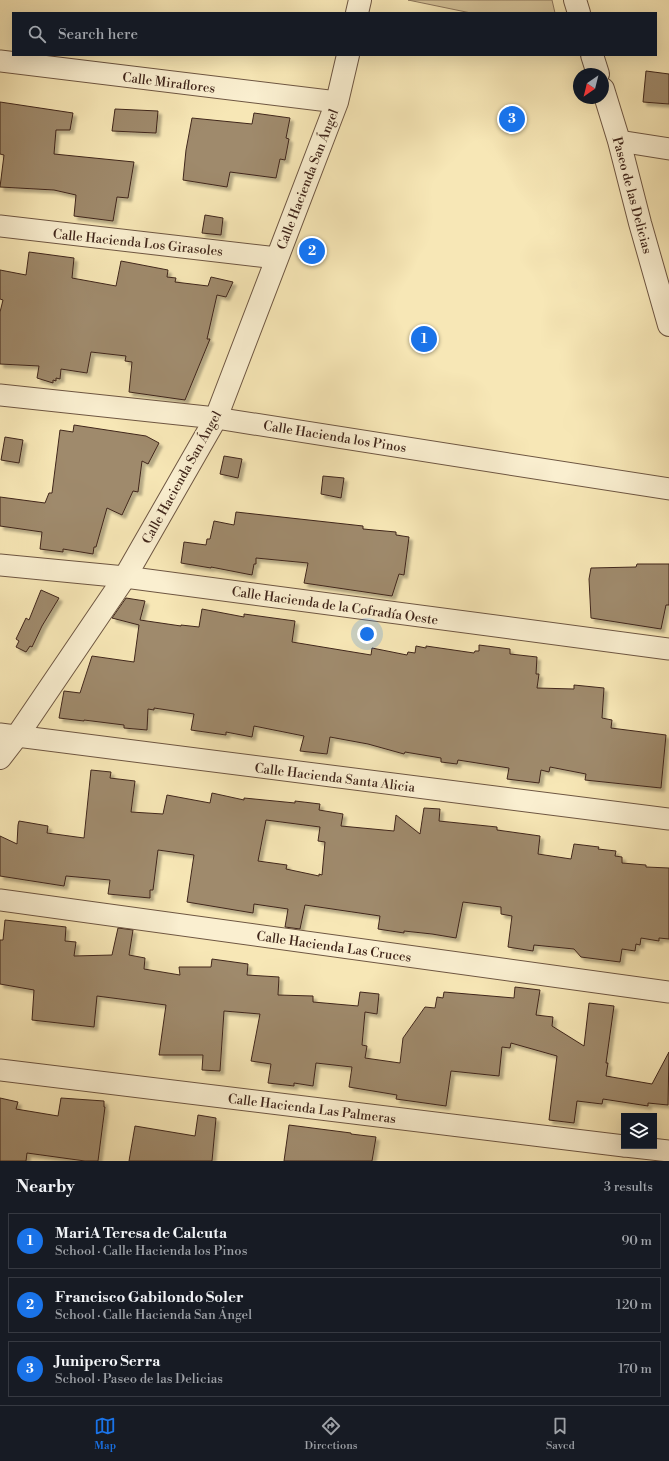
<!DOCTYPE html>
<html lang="en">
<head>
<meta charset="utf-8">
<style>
	body { margin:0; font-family:"Libre Bodoni",serif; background:#20242c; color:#f1f3f6 }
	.controls { position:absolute; right:12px; bottom:12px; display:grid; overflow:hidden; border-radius:0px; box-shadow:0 4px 16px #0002 }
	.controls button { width:36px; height:36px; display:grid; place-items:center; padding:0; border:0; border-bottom:1px solid #363941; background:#171b24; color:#f1f3f6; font:20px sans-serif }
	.compass { position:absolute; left:573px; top:68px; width:36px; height:36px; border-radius:50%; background:#171b24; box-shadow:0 4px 16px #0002; rotate:215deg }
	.you { position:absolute; left:367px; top:634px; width:14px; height:14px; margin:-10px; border:3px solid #fff; border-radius:50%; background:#1a73e8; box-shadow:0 0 0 6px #1a73e833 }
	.badge { display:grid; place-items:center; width:26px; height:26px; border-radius:50%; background:#1a73e8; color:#fff; font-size:13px; font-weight:700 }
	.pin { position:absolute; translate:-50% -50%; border:2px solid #fff; box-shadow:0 1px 4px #0006 }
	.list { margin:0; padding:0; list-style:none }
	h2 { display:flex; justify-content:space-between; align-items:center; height:52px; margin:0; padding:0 16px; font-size:17px }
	h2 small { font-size:13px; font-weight:400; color:#9ea1a6 }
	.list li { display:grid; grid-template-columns:26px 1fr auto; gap:12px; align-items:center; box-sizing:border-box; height:56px; margin:0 8px 8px; padding:0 8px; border:1px solid #363941; border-radius:0px }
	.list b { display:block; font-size:15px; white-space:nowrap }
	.list p { margin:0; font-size:13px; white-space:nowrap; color:#9ea1a6 }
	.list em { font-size:13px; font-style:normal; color:#9ea1a6 }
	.icon { flex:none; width:22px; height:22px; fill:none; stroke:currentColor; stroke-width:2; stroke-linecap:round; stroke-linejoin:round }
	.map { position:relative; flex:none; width:669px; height:1161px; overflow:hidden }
	.search { position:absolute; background:#171b24; box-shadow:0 4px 16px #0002; left:12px; right:12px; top:12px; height:44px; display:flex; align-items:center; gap:10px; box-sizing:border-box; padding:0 14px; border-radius:0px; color:#9ea1a6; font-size:15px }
	.sheet { height:244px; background:#171b24 }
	nav { display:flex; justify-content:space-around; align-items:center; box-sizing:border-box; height:56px; border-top:1px solid #363941; background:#171b24; font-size:11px; color:#9ea1a6 }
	nav a { display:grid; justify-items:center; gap:2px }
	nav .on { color:#1a73e8 }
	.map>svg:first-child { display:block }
	.green { fill:#d8c69c; stroke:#8c765c }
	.building { fill:#9f8a6c; stroke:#40261b; fill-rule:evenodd; filter:url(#shadow) }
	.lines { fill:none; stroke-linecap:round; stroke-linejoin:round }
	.minor-casing { stroke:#6e5642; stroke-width:23 }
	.tertiary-casing { stroke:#6e5642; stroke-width:24 }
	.minor { stroke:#faefd0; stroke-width:21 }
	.tertiary { stroke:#faefd0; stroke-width:22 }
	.labels { text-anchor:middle; stroke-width:3.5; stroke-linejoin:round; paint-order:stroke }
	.street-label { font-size:13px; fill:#40261b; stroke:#faefd0 }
</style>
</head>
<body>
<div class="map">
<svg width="669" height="1161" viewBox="0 0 669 1161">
	<defs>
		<filter id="shadow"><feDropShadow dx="3.5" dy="3.5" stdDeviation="1" flood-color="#0004"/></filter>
	</defs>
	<rect width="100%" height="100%" fill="#f7e7b6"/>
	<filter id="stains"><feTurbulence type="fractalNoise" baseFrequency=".005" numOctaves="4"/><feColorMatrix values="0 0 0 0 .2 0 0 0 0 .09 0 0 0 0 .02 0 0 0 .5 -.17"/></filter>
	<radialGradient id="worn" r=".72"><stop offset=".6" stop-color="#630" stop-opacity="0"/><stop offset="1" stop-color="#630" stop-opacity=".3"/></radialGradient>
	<polygon class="green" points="408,0 552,0 555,13 471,13"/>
	<g class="building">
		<polygon points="646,71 669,74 669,104 643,102"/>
		<polygon points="0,102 73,113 70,130 56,130 54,154 134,162 128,198 117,197 113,221 74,216 76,195 54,190 0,187 4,155 0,154"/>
		<polygon points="115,109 158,111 156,133 112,131"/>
		<polygon points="254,113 290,118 286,138 289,139 285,160 280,159 276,178 230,172 227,187 183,180 186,150 192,118 252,124"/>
		<polygon points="205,215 223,218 221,235 202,233"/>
		<polygon points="29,252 74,258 72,278 116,286 121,261 168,270 167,277 176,278 175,282 208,286 211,277 233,282 226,297 217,295 207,339 210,339 185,400 129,392 132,362 125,361 126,356 91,352 87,373 61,369 60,379 56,378 56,381 53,380 53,383 37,378 39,366 0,364 0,312 3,300 0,299 0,270 26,275"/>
		<polygon points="74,425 146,436 159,443 148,464 142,461 138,492 133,491 122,515 107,508 96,547 94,547 93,554 63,549 63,552 40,549 42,532 0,526 0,497 45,503 49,493 52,493 60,430 73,432"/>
		<polygon points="5,437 23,440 19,463 1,460"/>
		<polygon points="224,456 242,459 238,478 220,474"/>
		<polygon points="323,476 344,478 341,498 321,494"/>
		<polygon points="236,512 363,526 363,529 396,532 396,535 409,537 404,575 399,574 392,596 304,583 308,563 256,558 256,564 254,564 252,575 211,567 211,568 181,563 184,542 206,545 207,539 210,539 214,521 234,525"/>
		<polygon points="637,564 669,564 669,605 666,605 661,629 591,618 589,579 591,568 636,567"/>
		<polygon points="41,590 59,598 42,626 32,647 30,646 26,652 16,647 19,641 16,639 26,618 29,620"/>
		<polygon points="126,598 145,601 140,620 181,626 181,625 199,627 202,609 244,617 244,614 295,621 292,642 371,655 372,648 407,655 408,652 415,653 416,646 426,648 426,646 474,653 475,651 479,651 479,645 510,649 510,654 537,657 536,674 539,674 537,688 574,689 574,685 604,688 602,718 612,720 611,728 666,735 661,788 585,780 586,774 550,767 549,772 541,770 539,783 507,779 509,768 458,760 457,764 441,762 441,758 405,752 404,754 368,744 330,737 327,754 300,751 304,736 254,726 252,737 226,732 226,735 191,730 194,714 154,708 154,710 148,709 147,730 124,728 124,725 84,720 84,721 59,718 64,691 80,693 92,656 134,662 139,625 112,618"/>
		<path d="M91,770L111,772L110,778L135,781L131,812L163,814L167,795L210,803L212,793L244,800V798L295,803V801L320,804L319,810L343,814L341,826L394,831L396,815L420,834L424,808L440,809L439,821L497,827V830L540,836L538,854L571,859L574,844L599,847L598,849L616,851L615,856L622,857V863L646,865V867L669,868V939L659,938V941L641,938L640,945L636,944L635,951L622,949L620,962L581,957L574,949L534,945L533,951L508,947L512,916L501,914V907L463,902L456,938L432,934L404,931V933L378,929L380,916L305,905L300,929L285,927L288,909L254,904L253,913L187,902L194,855L158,850L153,890H150V898L108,894L110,880L66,876L64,886L0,876V836L17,844L18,825L19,821L48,826L47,833L84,838ZM266,820L320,827L318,841L325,842L322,875L319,874V876L286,869L287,865L258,861Z"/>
		<polygon points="5,920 66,927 65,941 76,942 74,956 112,955 118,928 133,930 129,955 145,958 144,969 180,975 179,967 211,967 212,959 248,964 247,975 279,977 278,995 313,996 313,1002 358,1006 360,992 379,994 377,1014 365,1012 362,1045 367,1046 365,1058 400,1063 403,1038 425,1007 435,1008 437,997 443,998 444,992 514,998 515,987 540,990 536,1015 553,1017 552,1026 584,1046 589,1003 614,1006 606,1063 608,1063 606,1076 652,1084 669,1052 668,1105 648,1103 648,1106 603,1099 602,1104 577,1101 574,1123 549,1120 557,1056 511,1043 510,1048 502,1047 499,1076 451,1071 446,1106 396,1099 397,1095 349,1087 352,1067 316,1063 313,1086 294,1083 294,1086 268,1083 271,1064 251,1061 260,1014 224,1011 220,1071 202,1070 203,1055 159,1055 166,1005 97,996 94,1027 32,1020 34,990 0,984 0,940 3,940"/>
		<polygon points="0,1098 18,1102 16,1109 58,1116 61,1098 104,1101 104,1107 105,1107 98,1161 85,1161 27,1153 26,1161 0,1161"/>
		<polygon points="198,1115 216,1118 212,1161 129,1161 135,1126 195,1136"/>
		<polygon points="289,1125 351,1133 351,1134 376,1137 372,1161 284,1161"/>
	</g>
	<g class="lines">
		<defs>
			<g id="minor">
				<polyline points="0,61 337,102"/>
				<polyline points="619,141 669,149"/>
				<polyline points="0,226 277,258"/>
				<polyline points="0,395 216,418 669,489"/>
				<polyline points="0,565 125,577 669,649"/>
				<polyline points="0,734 669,819"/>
				<polyline points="0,900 669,992"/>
				<polyline points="0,1070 624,1146"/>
				<polyline points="625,1146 669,1151"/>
			</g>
			<g id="tertiary">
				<polyline points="575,0 579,13"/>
				<polyline points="357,13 360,0"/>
				<polyline points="592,55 598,74"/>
				<polyline points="603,89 619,141 640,223 669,325"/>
				<polyline points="0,758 17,736 125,577 216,418 337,102 348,55"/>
			</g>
		</defs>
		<use href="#minor" class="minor-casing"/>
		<use href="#tertiary" class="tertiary-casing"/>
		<use href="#minor" class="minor"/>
		<use href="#tertiary" class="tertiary"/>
	</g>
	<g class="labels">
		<g class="street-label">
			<text transform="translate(169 82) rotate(7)" y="5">Calle Miraflores</text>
			<text transform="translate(307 179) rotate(-69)" y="5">Calle Hacienda San Ángel</text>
			<text transform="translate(633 195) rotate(75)" y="5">Paseo de las Delicias</text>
			<text transform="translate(138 242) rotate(6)" y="5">Calle Hacienda Los Girasoles</text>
			<text transform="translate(335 436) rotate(9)" y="5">Calle Hacienda los Pinos</text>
			<text transform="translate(181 477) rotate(-61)" y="5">Calle Hacienda San Ángel</text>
			<text transform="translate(335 605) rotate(8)" y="5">Calle Hacienda de la Cofradía Oeste</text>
			<text transform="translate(335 777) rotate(7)" y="5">Calle Hacienda Santa Alicia</text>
			<text transform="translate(334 946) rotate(8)" y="5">Calle Hacienda Las Cruces</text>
			<text transform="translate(312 1108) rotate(7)" y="5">Calle Hacienda Las Palmeras</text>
		</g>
	</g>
	<rect width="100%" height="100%" filter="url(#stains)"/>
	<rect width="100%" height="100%" fill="url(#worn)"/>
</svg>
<div class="controls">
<button><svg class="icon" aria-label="layers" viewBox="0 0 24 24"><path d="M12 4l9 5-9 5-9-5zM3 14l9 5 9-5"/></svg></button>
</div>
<svg class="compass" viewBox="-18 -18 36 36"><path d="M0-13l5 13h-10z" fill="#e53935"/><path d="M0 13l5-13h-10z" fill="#9ea1a6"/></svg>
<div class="you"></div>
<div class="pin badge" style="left:424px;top:339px">1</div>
<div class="pin badge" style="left:312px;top:251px">2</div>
<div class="pin badge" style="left:512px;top:119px">3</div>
<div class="search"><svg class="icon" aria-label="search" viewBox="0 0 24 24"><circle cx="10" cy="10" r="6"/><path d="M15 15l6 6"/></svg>Search here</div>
</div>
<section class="sheet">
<h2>Nearby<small>3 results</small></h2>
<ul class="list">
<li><span class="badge">1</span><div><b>MariA Teresa de Calcuta</b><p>School · Calle Hacienda los Pinos</p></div><em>90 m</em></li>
<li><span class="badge">2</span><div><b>Francisco Gabilondo Soler</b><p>School · Calle Hacienda San Ángel</p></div><em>120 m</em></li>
<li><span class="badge">3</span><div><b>Junipero Serra</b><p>School · Paseo de las Delicias</p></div><em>170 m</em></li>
</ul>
</section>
<nav>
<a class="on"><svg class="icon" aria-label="map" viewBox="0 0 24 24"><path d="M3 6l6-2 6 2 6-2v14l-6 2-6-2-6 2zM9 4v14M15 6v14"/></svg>Map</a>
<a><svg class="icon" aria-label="directions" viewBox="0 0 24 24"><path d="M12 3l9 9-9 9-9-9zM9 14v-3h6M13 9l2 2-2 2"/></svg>Directions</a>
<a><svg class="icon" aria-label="saved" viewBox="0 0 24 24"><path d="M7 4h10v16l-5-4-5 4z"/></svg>Saved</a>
</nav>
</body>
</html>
